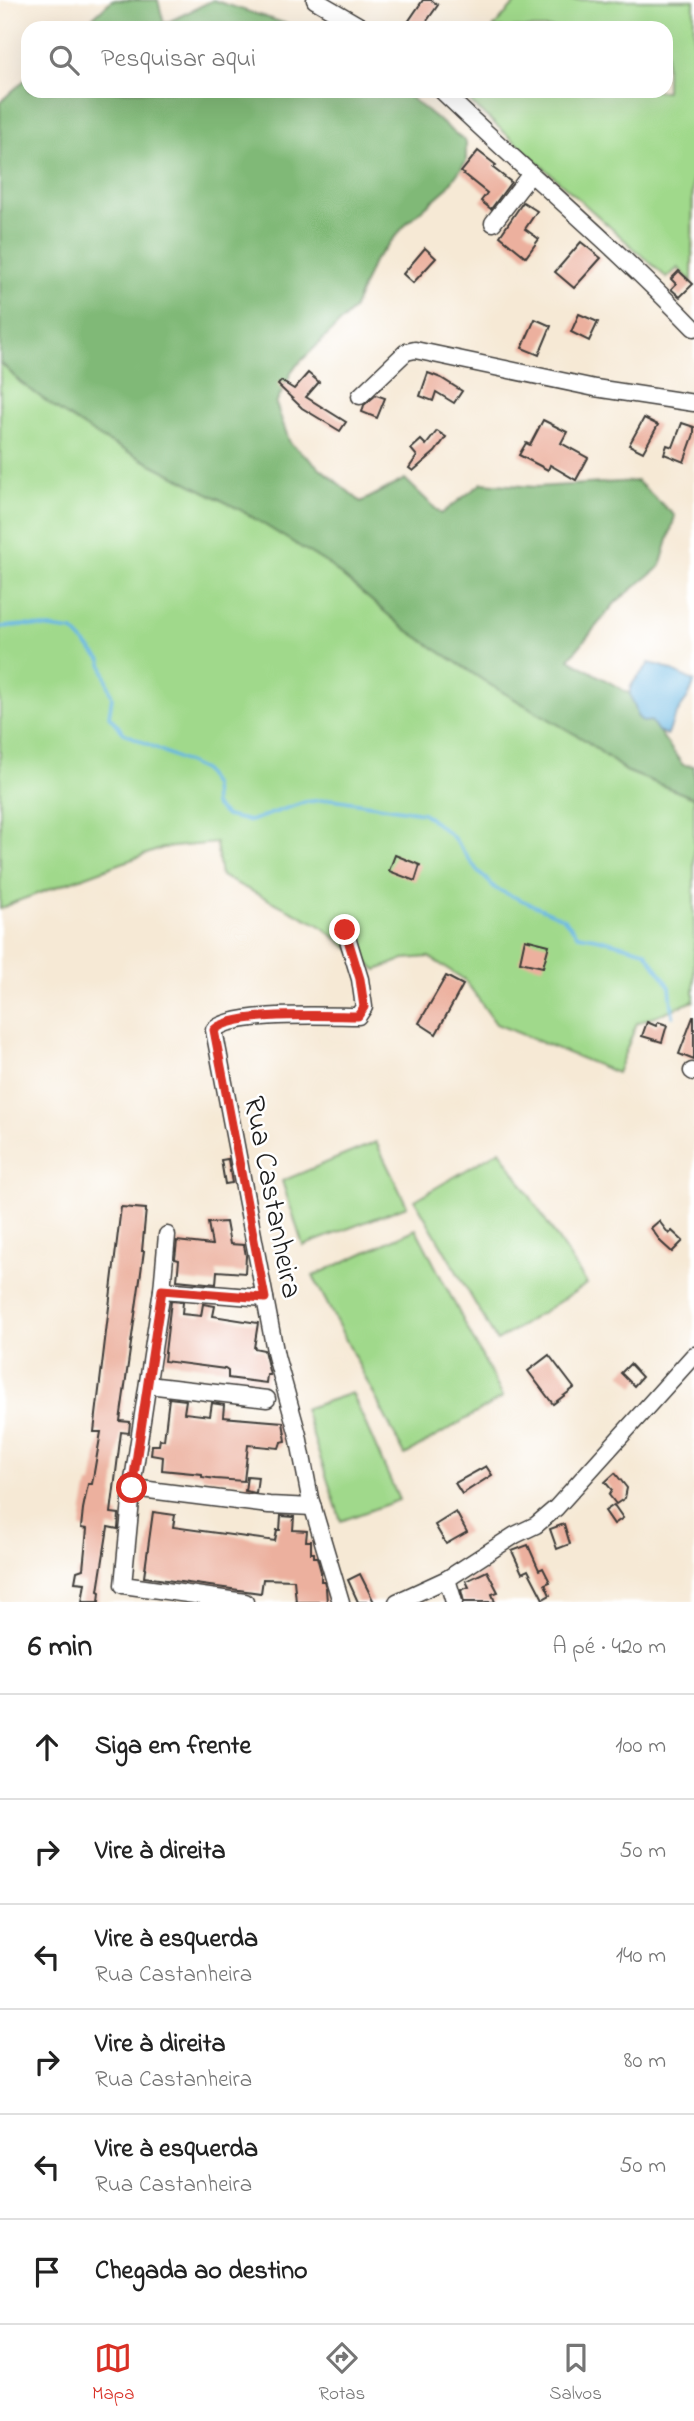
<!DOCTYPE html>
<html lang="pt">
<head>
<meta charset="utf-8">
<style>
	body { margin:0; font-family:"Indie Flower",sans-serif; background:#f6f6f6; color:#222 }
	.stop { position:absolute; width:21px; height:21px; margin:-16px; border:5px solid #d93025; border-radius:50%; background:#fff }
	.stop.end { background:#d93025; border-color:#fff; box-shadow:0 2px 7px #0008 }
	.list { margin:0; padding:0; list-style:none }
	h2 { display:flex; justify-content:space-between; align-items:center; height:91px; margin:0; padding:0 28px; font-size:30px }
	h2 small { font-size:23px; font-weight:400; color:#767676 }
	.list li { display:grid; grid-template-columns:46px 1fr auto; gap:21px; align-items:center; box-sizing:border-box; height:105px; padding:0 28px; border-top:2px solid #e0e0e0 }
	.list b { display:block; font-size:26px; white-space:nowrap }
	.list p { margin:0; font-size:23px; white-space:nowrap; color:#767676 }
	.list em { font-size:23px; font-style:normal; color:#767676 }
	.icon { flex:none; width:38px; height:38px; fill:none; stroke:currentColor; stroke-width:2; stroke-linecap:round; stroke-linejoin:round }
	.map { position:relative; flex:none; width:694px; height:1602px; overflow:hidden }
	.search { position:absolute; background:#fff; box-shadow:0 7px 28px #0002; left:21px; right:21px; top:21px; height:77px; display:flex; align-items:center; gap:18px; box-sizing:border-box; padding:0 24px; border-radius:21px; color:#767676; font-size:26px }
	.sheet { height:721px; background:#fff }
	nav { display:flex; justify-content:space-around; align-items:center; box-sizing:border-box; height:98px; border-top:2px solid #e0e0e0; background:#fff; font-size:19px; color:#767676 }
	nav a { display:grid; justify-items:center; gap:4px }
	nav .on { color:#d93025 }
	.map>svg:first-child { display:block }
	.green { fill:#a0d98b; stroke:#5e7a54; stroke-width:2 }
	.forest { fill:#80b977; stroke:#4e6a4a; stroke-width:2 }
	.water { fill:#67b7e2; stroke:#426a7f; stroke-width:2 }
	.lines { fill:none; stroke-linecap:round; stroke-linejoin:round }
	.stream { stroke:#67b7e2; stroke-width:3.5 }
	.building { fill:#ecb09e }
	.minor-casing { stroke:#3d3b38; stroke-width:19 }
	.minor { stroke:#fff; stroke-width:16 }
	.route { stroke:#d93025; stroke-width:9 }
	.labels { text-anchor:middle; stroke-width:5; stroke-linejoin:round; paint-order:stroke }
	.street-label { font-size:30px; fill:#1c1c1c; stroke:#fff }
</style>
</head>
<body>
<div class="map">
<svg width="694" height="1602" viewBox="0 0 694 1602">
	<rect width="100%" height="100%" fill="#fff"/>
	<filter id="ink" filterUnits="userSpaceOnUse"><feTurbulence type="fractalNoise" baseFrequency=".0143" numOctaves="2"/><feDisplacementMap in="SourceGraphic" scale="14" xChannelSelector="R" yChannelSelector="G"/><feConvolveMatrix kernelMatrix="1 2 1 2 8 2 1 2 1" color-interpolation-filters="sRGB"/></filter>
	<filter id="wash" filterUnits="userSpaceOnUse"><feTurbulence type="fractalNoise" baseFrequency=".00686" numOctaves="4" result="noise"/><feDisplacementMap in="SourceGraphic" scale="28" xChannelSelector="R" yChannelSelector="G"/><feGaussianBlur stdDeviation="1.57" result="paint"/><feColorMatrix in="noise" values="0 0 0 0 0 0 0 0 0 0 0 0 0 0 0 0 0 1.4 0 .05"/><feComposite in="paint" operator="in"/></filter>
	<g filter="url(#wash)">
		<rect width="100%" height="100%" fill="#f6e9d5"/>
		<g class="green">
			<polygon points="518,0 694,0 692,282 678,268 667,278 458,91 666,91 666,28 493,28"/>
			<polygon points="0,362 20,382 103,439 239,509 328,564 404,628 489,684 585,740 626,771 694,798 694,1001 637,1023 617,1073 496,1024 465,980 429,957 404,959 377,970 318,924 221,876 216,843 163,848 15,902 0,909"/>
			<polygon points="376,1142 407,1206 303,1246 282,1181"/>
			<polygon points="500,1150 587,1284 497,1341 415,1200"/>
			<polygon points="416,1229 503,1397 405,1455 313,1276"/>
			<polygon points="352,1393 399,1500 341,1521 304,1409"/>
		</g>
		<g class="forest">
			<polygon points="112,0 158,0 164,24 213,0 299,28 81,28"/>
			<polygon points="28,77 28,91 402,91 466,142 466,162 446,189 408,222 373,262 353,310 293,369 276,404 290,443 361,502 405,479 441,514 482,483 536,487 637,481 675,516 660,567 616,602 569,659 630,694 637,708 651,721 683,765 694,766 694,798 626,771 585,740 489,684 404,628 328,564 239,509 103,439 61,412 20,382 0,362 0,102"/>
		</g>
		<path class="water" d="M649,663L662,666L694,681C691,698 681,705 674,719C670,725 672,729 667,735L658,731L651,721L643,722L637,716C637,706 631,702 630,693C628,683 645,672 649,663Z"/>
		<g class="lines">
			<polyline class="stream" points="0,627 26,625 73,631 101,660 112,697 109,716 124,733 203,770 213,786 214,805 226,816 250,821 305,802 332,799 423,813 452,836 477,870 496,889 563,918 578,935 596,938 645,951 670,987 673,1016"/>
		</g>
		<g id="blocks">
			<g class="building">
				<polygon points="423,0 431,0 438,5 422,28 417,28 408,22"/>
				<polygon points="478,151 496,165 493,168 511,182 491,209 481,201 487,193 461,172"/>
				<polygon points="523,202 537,211 525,229 539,239 526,257 500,236"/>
				<polygon points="581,242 601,258 574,288 555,272"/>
				<polygon points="425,248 436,258 413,283 403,274"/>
				<polygon points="679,271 693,284 680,297 671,289 676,284 671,279"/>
				<polygon points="579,314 598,322 589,341 571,332"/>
				<polygon points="535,319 551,326 539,355 522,348"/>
				<polygon points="308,373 319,382 306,397 346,422 340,431 302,408 278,385 281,381 294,389"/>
				<polygon points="428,373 441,378 462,391 454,403 436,392 433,401 420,396"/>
				<polygon points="376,395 385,398 377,418 362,412 364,405"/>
				<polygon points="644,418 658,425 643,452 629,445"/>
				<polygon points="543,420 567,432 561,443 588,458 576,480 550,465 548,470 519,455 526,443 530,445"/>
				<polygon points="682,423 694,427 694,434 684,462 664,454 667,445 673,447"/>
				<polygon points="437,431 446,437 435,452 413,471 409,468 417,456 411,449 421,440 426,445"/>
				<polygon points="395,855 420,865 415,881 389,871"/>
				<polygon points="525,939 549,945 543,967 520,962"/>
				<polygon points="446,976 463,985 436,1034 419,1023"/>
				<polygon points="693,1017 694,1017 694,1060 679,1054"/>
				<polygon points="647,1022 656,1026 658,1022 667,1025 662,1042 642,1036"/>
				<polygon points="228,1159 232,1183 225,1184 221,1160"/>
				<polygon points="121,1207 146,1209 142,1251 144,1251 120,1421 130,1422 129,1433 121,1432 111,1513 119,1514 118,1529 108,1527 98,1591 100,1592 99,1602 82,1602 85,1583 75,1582 77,1571 83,1569 87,1529 81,1528 83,1509 88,1484 92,1484 101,1432 94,1432"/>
				<polygon points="659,1221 669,1234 672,1231 683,1241 672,1252 661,1242 651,1228"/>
				<polygon points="226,1222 230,1244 244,1245 246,1256 245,1273 217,1271 216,1284 177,1280 179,1260 175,1259 177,1241 212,1245 208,1223"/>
				<polygon points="171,1301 183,1302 182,1314 201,1316 203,1304 215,1306 213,1316 258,1323 254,1348 264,1350 270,1375 267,1375 266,1383 228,1378 228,1371 225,1369 164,1361"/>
				<polygon points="549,1355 574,1388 553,1404 528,1371"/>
				<polygon points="630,1364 642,1377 634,1386 621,1373"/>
				<polygon points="169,1398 186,1400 184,1413 210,1416 212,1403 224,1405 223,1417 283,1422 286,1441 281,1442 279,1448 248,1445 244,1481 215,1479 202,1477 202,1474 162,1470 163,1457 151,1455 152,1445 159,1445 160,1439 164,1440"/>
				<polygon points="486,1466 492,1475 462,1494 455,1483"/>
				<polygon points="615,1473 627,1488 625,1498 616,1504 609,1495 612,1490 605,1482"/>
				<polygon points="247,1476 258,1477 256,1493 245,1491"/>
				<polygon points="614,1505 623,1518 614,1524 605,1511"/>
				<polygon points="153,1512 175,1515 173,1527 275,1541 277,1530 280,1530 281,1516 294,1517 293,1530 307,1531 306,1541 311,1541 311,1553 314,1553 314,1557 317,1557 321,1572 321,1581 324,1581 326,1588 327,1602 296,1602 294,1580 263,1579 261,1593 144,1577"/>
				<polygon points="456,1512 467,1532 446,1544 435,1525"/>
				<polygon points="564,1524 570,1544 557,1549 550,1529"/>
				<polygon points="528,1545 539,1570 543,1568 550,1582 545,1584 550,1595 543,1599 528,1570 522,1573 512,1551"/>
				<polygon points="487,1571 498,1592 492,1594 495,1602 464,1602 461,1590 469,1587 466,1581"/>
				<polygon points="360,1574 374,1602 358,1602 348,1580"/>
			</g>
		</g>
	</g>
	<g filter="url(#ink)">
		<use href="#blocks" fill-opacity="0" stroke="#3d3b38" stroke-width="2"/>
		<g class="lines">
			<defs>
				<g id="minor">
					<polyline points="315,0 363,28"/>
					<path d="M442,91C525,171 614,245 694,328"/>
					<polyline points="493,223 530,175"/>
					<polyline points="360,396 406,352 415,350 595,388 694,403"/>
					<polyline points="692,1071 694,1072"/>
					<polyline points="167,1235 162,1290 133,1480 123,1585 245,1602"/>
					<polyline points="162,1290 265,1298"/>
					<polyline points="148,1385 267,1399"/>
					<polyline points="133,1488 269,1505 313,1507"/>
					<polyline points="447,1579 454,1602"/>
					<path d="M341,1602L310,1498L298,1435L276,1356L214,1030C233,1011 328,1016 358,1016L364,1007L360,979L345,930"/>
					<polyline points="397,1602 447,1579 515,1535 536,1525 556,1508 694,1355"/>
				</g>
			</defs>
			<use href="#minor" class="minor-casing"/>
			<use href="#minor" class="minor"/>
		</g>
	</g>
	<g class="lines" filter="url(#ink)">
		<path class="route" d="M132,1488L162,1290L265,1298L214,1030C233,1011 328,1016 358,1016L364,1007L360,979L345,930"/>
	</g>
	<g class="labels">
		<g class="street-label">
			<text transform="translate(274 1197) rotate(79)" y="10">Rua Castanheira</text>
		</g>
	</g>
</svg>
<div class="stop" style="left:132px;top:1488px"></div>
<div class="stop end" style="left:345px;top:930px"></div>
<div class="search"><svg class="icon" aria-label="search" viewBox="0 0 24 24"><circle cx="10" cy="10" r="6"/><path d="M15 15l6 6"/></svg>Pesquisar aqui</div>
</div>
<section class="sheet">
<h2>6 min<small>A pé · 420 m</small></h2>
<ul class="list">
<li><svg class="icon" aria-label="ahead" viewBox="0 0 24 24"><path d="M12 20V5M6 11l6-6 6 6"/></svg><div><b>Siga em frente</b></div><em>100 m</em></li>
<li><svg class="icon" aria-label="right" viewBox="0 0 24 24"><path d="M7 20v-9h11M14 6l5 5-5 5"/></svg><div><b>Vire à direita</b></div><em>50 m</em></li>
<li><svg class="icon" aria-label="left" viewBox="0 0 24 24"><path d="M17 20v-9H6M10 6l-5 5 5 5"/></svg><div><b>Vire à esquerda</b><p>Rua Castanheira</p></div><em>140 m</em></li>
<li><svg class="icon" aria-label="right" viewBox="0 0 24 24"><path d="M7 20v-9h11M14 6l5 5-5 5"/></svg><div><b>Vire à direita</b><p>Rua Castanheira</p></div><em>80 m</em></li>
<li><svg class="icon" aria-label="left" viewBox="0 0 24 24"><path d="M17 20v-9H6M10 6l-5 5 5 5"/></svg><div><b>Vire à esquerda</b><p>Rua Castanheira</p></div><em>50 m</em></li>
<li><svg class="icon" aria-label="arrive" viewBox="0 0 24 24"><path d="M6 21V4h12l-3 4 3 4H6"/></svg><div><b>Chegada ao destino</b></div></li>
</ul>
</section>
<nav>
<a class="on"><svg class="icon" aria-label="map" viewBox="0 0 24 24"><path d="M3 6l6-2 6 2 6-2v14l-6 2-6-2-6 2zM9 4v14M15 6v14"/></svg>Mapa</a>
<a><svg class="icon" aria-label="directions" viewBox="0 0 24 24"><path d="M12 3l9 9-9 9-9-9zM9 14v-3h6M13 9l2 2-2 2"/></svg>Rotas</a>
<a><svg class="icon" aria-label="saved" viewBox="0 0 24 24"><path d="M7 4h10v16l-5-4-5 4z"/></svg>Salvos</a>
</nav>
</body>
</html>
